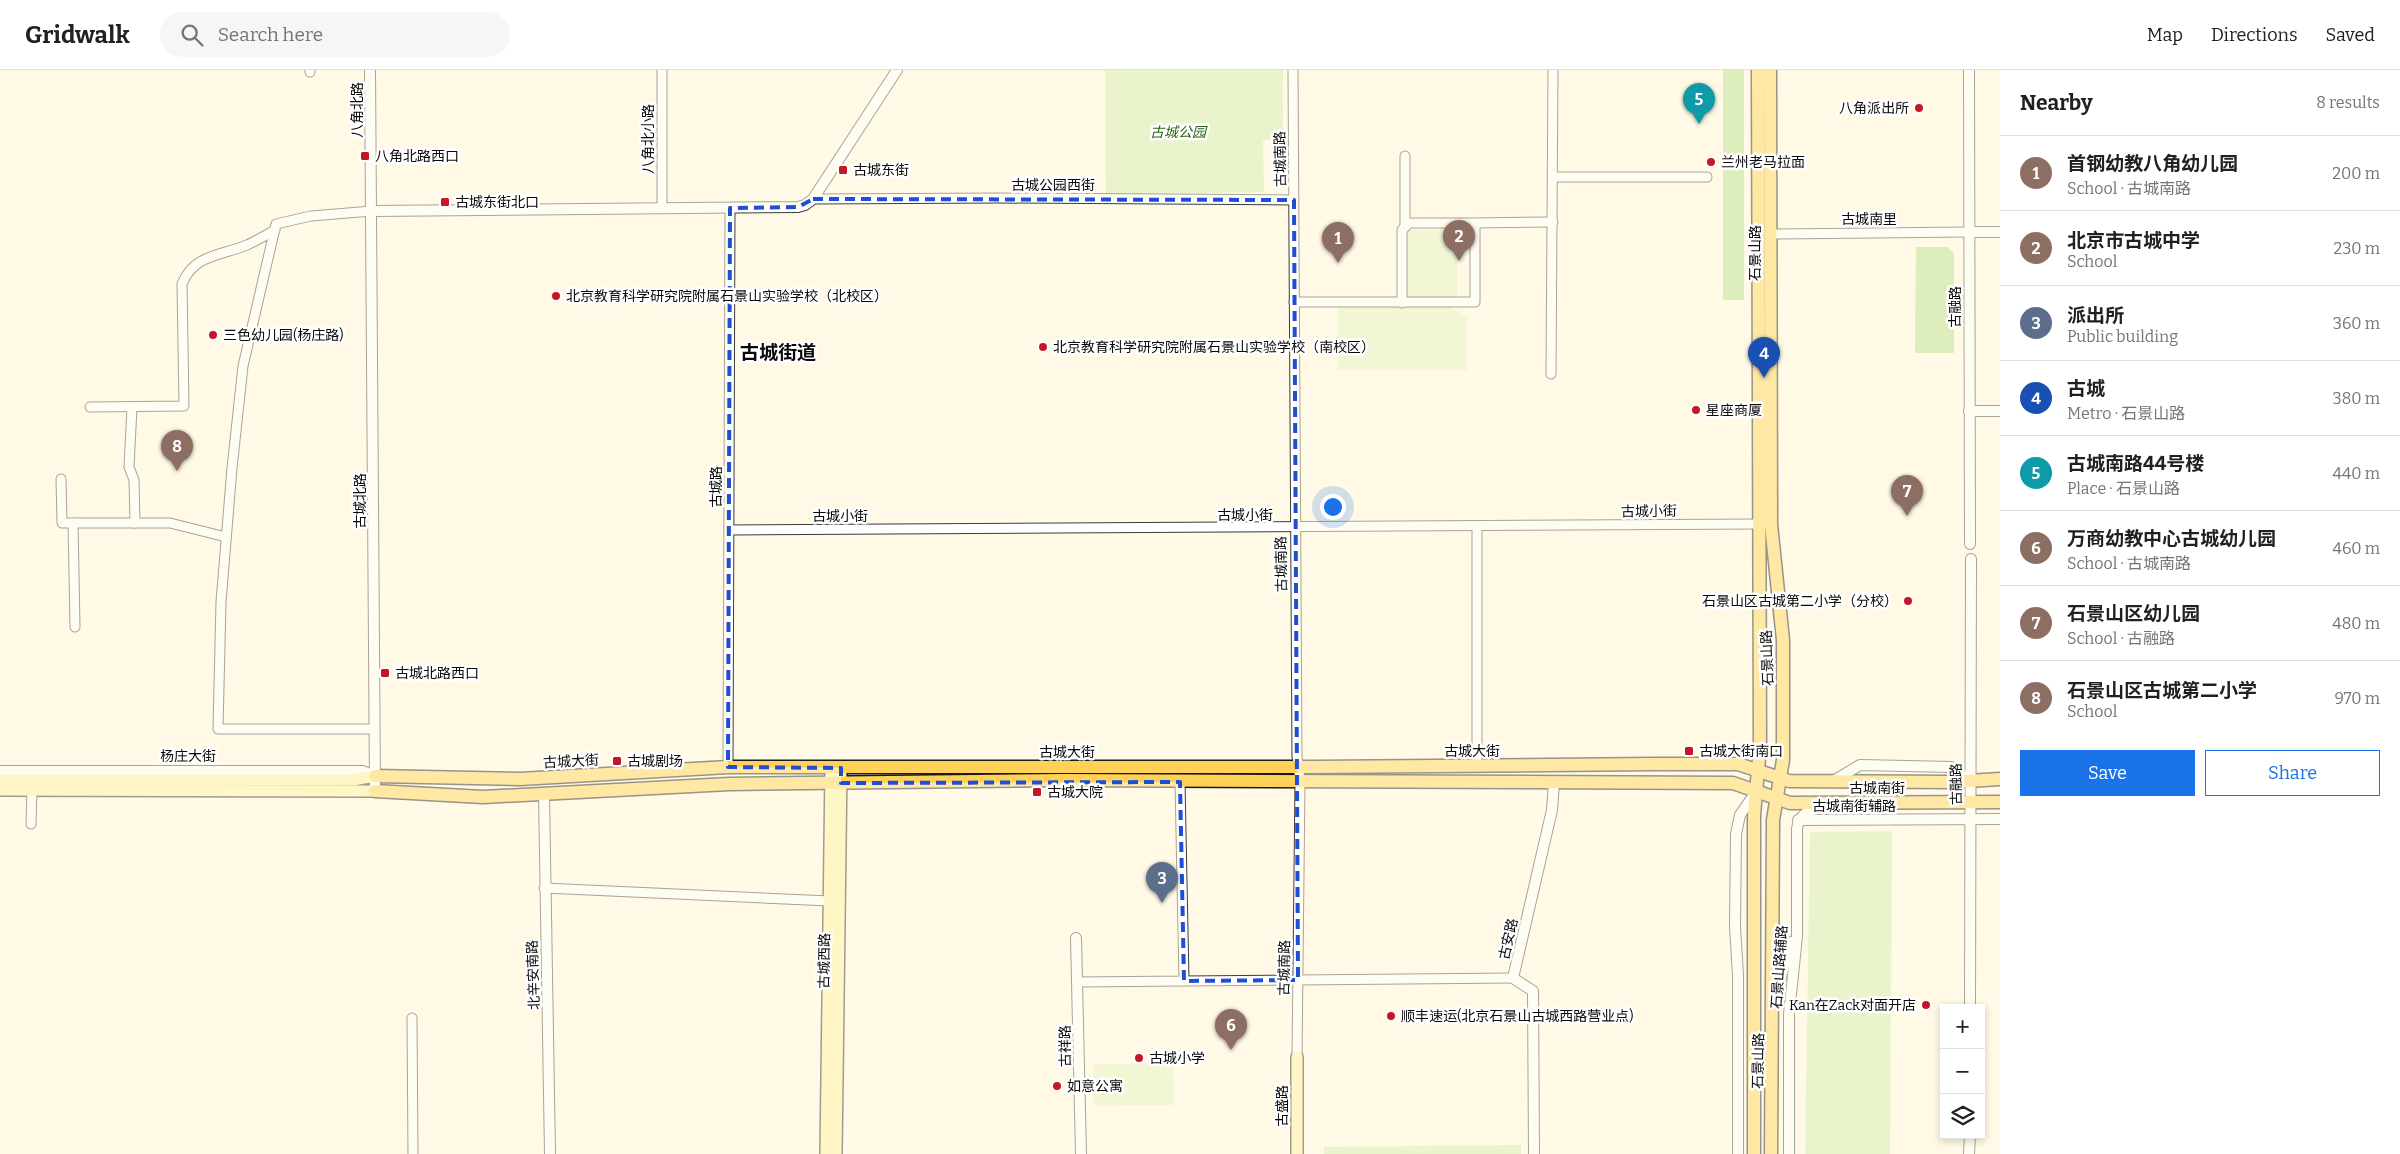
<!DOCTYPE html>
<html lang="en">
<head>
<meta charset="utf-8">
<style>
	body { margin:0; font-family:Bitter,"Noto Sans SC",serif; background:#f6f6f6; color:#202124 }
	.controls { position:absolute; right:15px; bottom:15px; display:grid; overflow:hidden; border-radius:0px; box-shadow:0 2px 8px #0003 }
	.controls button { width:45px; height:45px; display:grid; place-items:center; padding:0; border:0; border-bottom:1px solid #e0e0e0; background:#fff; color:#202124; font:25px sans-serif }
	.you { position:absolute; left:1332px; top:436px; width:18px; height:18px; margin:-12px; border:4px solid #fff; border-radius:50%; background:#1a73e8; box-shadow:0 0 0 8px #1a73e833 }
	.badge { display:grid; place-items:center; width:32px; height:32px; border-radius:50%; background:#1a73e8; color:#fff; font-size:16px; font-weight:700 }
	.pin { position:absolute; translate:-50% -41px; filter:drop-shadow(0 1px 2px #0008) }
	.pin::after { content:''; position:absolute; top:26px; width:18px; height:15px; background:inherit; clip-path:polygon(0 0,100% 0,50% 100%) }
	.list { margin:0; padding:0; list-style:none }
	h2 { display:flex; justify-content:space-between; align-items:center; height:65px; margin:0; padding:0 20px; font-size:21px }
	h2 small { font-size:16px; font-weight:400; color:#757577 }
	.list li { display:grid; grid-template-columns:32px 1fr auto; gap:15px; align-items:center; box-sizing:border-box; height:75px; padding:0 20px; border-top:1px solid #e0e0e0 }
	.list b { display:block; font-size:19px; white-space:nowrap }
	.list p { margin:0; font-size:16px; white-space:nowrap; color:#757577 }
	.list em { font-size:16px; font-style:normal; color:#757577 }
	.actions { display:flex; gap:10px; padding:15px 20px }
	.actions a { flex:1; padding:11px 0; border:1px solid #1a73e8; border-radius:0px; text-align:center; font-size:18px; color:#1a73e8 }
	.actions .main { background:#1a73e8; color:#fff }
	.icon { flex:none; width:28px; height:28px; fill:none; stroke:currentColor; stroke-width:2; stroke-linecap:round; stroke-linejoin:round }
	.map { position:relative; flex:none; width:2000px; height:1084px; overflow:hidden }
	header { display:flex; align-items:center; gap:30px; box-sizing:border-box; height:70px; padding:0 25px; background:#fff; border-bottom:1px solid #e0e0e0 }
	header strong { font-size:24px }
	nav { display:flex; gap:28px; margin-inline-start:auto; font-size:18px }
	.search { width:350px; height:45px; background:#f6f6f6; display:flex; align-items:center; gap:12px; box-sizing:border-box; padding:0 18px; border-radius:28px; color:#757577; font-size:19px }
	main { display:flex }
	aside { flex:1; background:#fff }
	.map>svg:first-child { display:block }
	.green { fill:#cfecad }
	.forest { fill:#b3de8b }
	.pitch { fill:#e2f2c0 }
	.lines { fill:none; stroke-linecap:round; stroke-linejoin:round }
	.minor-casing { stroke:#3c3c3c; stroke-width:11 }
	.tertiary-casing { stroke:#3c3c3c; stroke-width:12 }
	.secondary-casing { stroke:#2b2b2b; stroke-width:14 }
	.primary-casing { stroke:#1a1a1a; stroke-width:15 }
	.minor { stroke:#fff; stroke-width:9 }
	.tertiary { stroke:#fff; stroke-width:10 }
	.secondary { stroke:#fff2a1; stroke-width:11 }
	.primary { stroke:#ffd156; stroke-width:12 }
	.marked { fill:none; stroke:#1d4ed8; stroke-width:4; stroke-dasharray:10 6; stroke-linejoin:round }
	.poi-dot { fill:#c31725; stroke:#fff; stroke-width:2 }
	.labels { text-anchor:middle; stroke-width:5; stroke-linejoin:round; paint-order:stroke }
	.poi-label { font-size:14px; fill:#090909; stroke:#fff; text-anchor:start }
	.street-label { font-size:14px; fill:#090909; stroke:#fff }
	.park-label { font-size:14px; font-style:italic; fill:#296516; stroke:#fff }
	.district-label { font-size:19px; font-weight:bold; fill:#090909; stroke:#fff }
</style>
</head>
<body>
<header>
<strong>Gridwalk</strong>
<div class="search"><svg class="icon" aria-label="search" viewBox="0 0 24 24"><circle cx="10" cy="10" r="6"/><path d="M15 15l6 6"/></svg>Search here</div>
<nav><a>Map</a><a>Directions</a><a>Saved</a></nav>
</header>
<main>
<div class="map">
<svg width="2000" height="1084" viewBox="0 0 2000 1084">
	<rect width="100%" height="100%" fill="#fff9e6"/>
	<g class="green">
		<polygon points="1105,0 1283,0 1283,67 1263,70 1264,122 1106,125"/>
		<polygon points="1892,761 1890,1084 1805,1084 1810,762"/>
		<polygon points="1521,1075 1521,1084 1324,1084 1324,1077"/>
	</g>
	<g class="forest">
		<rect x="1723" y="0" width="21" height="230"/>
		<polygon points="1916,177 1948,177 1954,184 1954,283 1915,283"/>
	</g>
	<g class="pitch">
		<rect x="1407" y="160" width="50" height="71"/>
		<polygon points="1338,235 1449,236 1467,248 1467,300 1338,300"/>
		<polygon points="1173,993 1174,1035 1094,1036 1093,994"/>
	</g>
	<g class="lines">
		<defs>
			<g id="minor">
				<polyline points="1293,0 1297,686 1300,711 1297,987"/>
				<polyline points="310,2 310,0"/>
				<polyline points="1554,107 1707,107"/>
				<polyline points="813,129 999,128 1294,130"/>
				<polyline points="662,138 662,0"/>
				<polyline points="372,141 311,146 276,154 243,296 232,398 221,532 218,659 375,659"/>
				<polyline points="1475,153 1553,152"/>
				<polyline points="1405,157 1405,86"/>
				<polyline points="1770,164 1968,162"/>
				<polyline points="1294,232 1475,232 1475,153 1409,153 1402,160 1402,233"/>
				<polyline points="1551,304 1553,0"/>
				<path d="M90,337L184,336L182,214C194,184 221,186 247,175C256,171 266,165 275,160"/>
				<polyline points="132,337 129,397 134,410 135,453"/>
				<polyline points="61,409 62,453 170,453 226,467"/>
				<polyline points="73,453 75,557"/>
				<polyline points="730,460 1759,454"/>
				<polyline points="1477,696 1477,457"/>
				<polyline points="728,697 730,138"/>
				<polyline points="31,754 32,720"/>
				<polyline points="544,818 830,831"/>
				<polyline points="1184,911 1513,908"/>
				<polyline points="1078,912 1184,911 1180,712"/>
				<polyline points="412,948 413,1084"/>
			</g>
			<g id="tertiary">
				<polyline points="370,0 375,721"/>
				<polyline points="1969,0 1970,474"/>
				<polyline points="372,141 798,137 805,135 813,129 897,0"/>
				<polyline points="1968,162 2000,162"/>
				<polyline points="1969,341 2000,341"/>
				<polyline points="0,701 363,701 375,706"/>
				<polyline points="1835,710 1860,695 1952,697 1969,710"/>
				<polyline points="544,724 550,1084"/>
				<polyline points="1798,750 2000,749"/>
				<polyline points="1076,868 1081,1084"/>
				<polyline points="1775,928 1791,872"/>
				<polyline points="1970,938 1971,489"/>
				<polyline points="1534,1084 1533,921 1513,908 1552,740 1554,713"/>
				<polyline points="1738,1084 1738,906 1735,856 1736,764 1740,745 1756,722"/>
				<path d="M1789,1084V944L1797,866V759C1799,742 1812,740 1826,735"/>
				<polyline points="1969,1084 1970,1065"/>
			</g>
			<g id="secondary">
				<polyline points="0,710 353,710 375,706"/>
				<polyline points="0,720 375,721"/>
				<polyline points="826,1084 831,698"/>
				<polyline points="836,1084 841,698"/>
				<polyline points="1297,1084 1297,987"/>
			</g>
			<g id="primary">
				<polyline points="1770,0 1771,454 1783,570 1783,690 1773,750 1771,1084"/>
				<polyline points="375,706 520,709 728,697 1315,697 1653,694 1738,694 1789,711 1951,712 2000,709"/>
				<polyline points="375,721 483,727 729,714 1063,710 1733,713 1790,733 2000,732"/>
				<polyline points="1754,1084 1754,745 1760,678 1758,0"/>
			</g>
		</defs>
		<use href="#minor" class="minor-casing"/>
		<use href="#tertiary" class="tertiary-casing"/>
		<use href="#secondary" class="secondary-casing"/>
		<use href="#primary" class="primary-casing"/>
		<use href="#minor" class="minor"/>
		<use href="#tertiary" class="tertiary"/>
		<use href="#secondary" class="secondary"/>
		<use href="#primary" class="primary"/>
	</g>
	<path d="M0 0H2000V1084H0ZM813,129L1294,130L1298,910L1184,911L1180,712L841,713V698L728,697L730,138L798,137Z" fill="#fff9e6" fill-opacity=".55" fill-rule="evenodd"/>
	<path class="marked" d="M813,129L1294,130L1298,910L1184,911L1180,712L841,713V698L728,697L730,138L798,137Z"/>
	<g class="poi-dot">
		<circle cx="1919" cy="38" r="5"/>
		<rect x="360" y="81" width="10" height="10" rx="2.5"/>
		<circle cx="1711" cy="92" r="5"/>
		<rect x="838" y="95" width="10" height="10" rx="2.5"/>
		<rect x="440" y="127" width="10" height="10" rx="2.5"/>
		<circle cx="556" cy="226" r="5"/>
		<circle cx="213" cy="265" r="5"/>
		<circle cx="1043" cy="277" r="5"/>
		<circle cx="1696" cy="340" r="5"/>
		<circle cx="1908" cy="531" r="5"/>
		<rect x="380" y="598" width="10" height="10" rx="2.5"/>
		<rect x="1684" y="676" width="10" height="10" rx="2.5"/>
		<rect x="612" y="686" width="10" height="10" rx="2.5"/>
		<rect x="1032" y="717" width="10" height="10" rx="2.5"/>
		<circle cx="1926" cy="935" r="5"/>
		<circle cx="1391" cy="946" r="5"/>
		<circle cx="1139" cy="988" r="5"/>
		<circle cx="1057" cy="1016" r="5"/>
	</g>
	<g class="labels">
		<g class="poi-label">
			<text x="1909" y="43" text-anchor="end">八角派出所</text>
			<text x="375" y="91">八角北路西口</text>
			<text x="1721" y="97">兰州老马拉面</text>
			<text x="853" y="105">古城东街</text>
			<text x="455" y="137">古城东街北口</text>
			<text x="566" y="231">北京教育科学研究院附属石景山实验学校（北校区）</text>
			<text x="223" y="270">三色幼儿园(杨庄路)</text>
			<text x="1053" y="282">北京教育科学研究院附属石景山实验学校（南校区）</text>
			<text x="1706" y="345">星座商厦</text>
			<text x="1898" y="536" text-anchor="end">石景山区古城第二小学（分校）</text>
			<text x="395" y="608">古城北路西口</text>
			<text x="1699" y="686">古城大街南口</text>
			<text x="627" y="696">古城剧场</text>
			<text x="1047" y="727">古城大院</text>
			<text x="1916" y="940" text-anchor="end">Kan在Zack对面开店</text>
			<text x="1401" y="951">顺丰速运(北京石景山古城西路营业点)</text>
			<text x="1149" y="993">古城小学</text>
			<text x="1067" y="1021">如意公寓</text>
		</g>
		<g class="street-label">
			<text transform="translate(357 40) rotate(-90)" y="5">八角北路</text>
			<text transform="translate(648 69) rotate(-90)" y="5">八角北小路</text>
			<text transform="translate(1280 89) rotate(-91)" y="5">古城南路</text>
			<text x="1053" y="120">古城公园西街</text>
			<text x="1869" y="154">古城南里</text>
			<text transform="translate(1755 183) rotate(-90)" y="5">石景山路</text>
			<text transform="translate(1955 237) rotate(-90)" y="5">古融路</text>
			<text transform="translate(716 417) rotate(-90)" y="5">古城路</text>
			<text transform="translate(360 431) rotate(-90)" y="5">古城北路</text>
			<text transform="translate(1649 441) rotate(-1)" y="5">古城小街</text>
			<text x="1245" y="450">古城小街</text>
			<text x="840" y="451">古城小街</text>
			<text transform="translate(1281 494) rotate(-91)" y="5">古城南路</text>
			<text transform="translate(1767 588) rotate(-92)" y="5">石景山路</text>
			<text x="1472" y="686">古城大街</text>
			<text x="1067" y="687">古城大街</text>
			<text x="188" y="691">杨庄大街</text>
			<text transform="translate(571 691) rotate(-3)" y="5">古城大街</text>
			<text transform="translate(1956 714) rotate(-91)" y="5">古融路</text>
			<text x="1877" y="723">古城南街</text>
			<text x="1854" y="741">古城南街辅路</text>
			<text transform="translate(1508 869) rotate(-77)" y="5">古安路</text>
			<text transform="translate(824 891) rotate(-89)" y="5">古城西路</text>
			<text transform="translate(1779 897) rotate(-86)" y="5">石景山路辅路</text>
			<text transform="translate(1284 898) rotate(-89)" y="5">古城南路</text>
			<text transform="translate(533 905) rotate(-92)" y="5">北辛安南路</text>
			<text transform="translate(1065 976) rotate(-91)" y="5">古祥路</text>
			<text transform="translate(1758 991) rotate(-89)" y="5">石景山路</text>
			<text transform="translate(1282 1036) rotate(-90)" y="5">古盛路</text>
		</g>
		<g class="park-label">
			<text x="1178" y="67">古城公园</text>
		</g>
		<g class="district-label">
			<text x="778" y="289">古城街道</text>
		</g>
	</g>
</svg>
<div class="controls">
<button>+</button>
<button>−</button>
<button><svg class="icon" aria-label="layers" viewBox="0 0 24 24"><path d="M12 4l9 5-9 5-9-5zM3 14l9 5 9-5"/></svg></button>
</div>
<div class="you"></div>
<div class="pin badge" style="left:1338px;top:193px;background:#8d6e63">1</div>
<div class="pin badge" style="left:1459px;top:191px;background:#8d6e63">2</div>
<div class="pin badge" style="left:1162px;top:833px;background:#5c6f8a">3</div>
<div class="pin badge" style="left:1764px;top:308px;background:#1a4fb4">4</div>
<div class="pin badge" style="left:1699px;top:54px;background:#0f9aa8">5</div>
<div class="pin badge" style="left:1231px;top:980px;background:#8d6e63">6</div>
<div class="pin badge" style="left:1907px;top:446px;background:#8d6e63">7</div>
<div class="pin badge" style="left:177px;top:401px;background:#8d6e63">8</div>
</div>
<aside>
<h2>Nearby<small>8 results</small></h2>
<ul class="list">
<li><span class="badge" style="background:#8d6e63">1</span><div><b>首钢幼教八角幼儿园</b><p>School · 古城南路</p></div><em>200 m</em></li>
<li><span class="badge" style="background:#8d6e63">2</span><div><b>北京市古城中学</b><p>School</p></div><em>230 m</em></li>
<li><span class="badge" style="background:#5c6f8a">3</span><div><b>派出所</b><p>Public building</p></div><em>360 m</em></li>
<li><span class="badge" style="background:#1a4fb4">4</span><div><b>古城</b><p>Metro · 石景山路</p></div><em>380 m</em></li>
<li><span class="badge" style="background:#0f9aa8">5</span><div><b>古城南路44号楼</b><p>Place · 石景山路</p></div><em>440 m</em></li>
<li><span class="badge" style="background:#8d6e63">6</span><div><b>万商幼教中心古城幼儿园</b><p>School · 古城南路</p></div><em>460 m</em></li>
<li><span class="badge" style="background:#8d6e63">7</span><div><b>石景山区幼儿园</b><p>School · 古融路</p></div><em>480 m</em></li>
<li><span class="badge" style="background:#8d6e63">8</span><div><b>石景山区古城第二小学</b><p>School</p></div><em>970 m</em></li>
</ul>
<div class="actions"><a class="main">Save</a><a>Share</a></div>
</aside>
</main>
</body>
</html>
